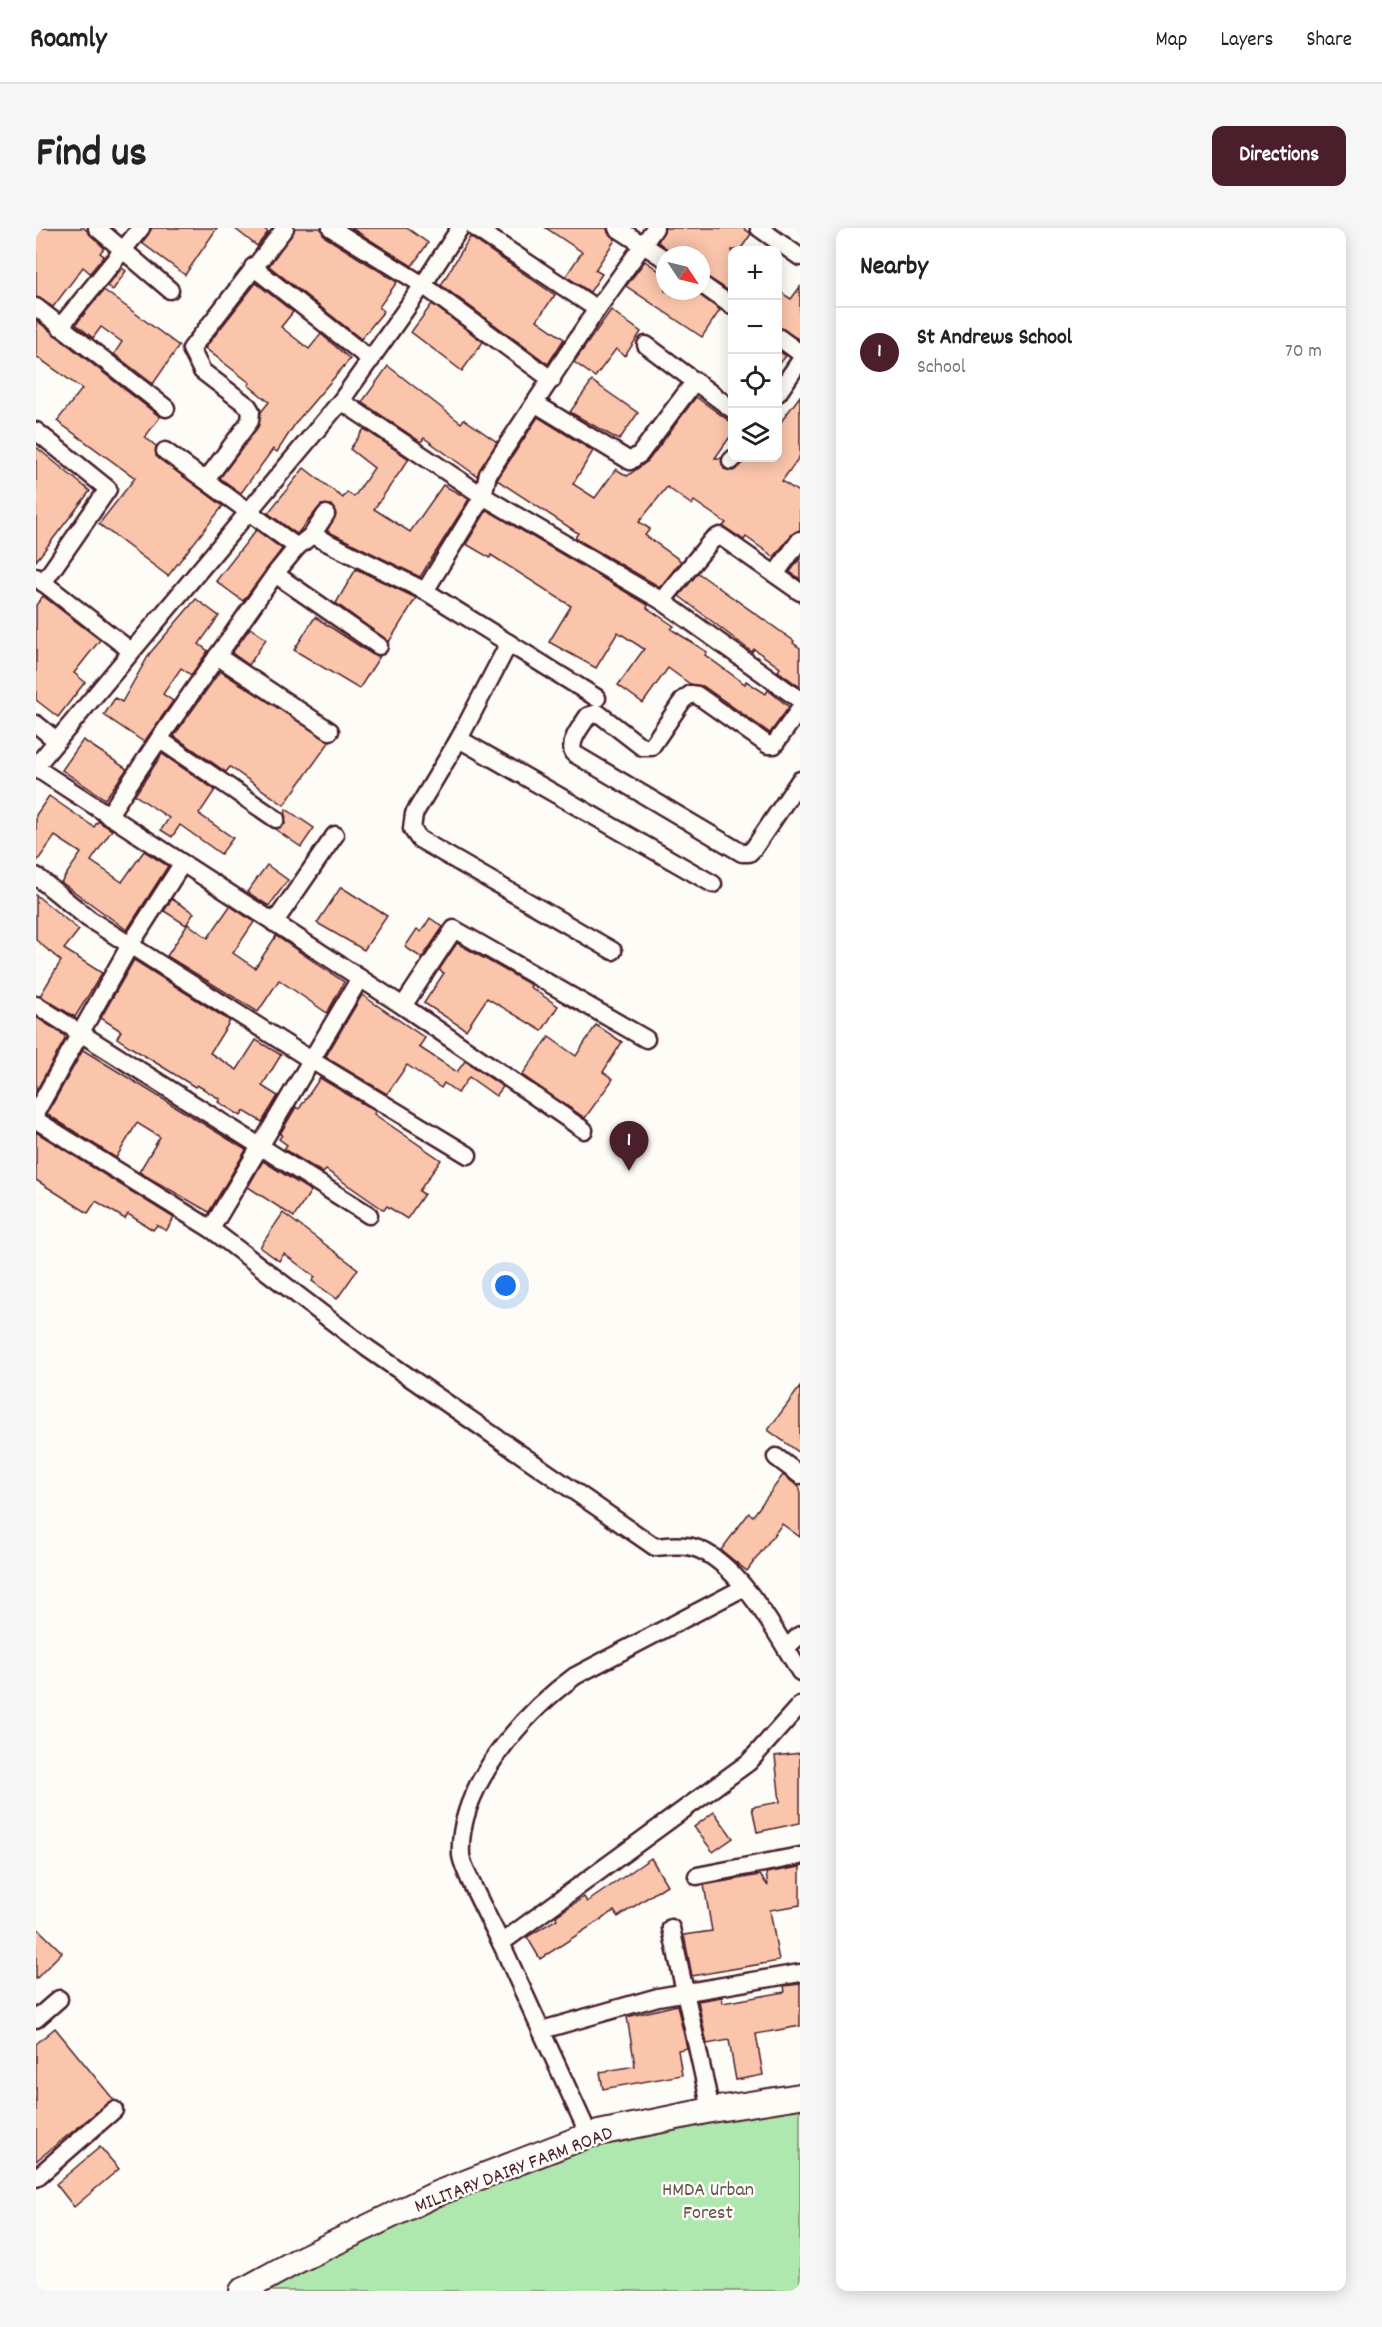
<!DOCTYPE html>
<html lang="en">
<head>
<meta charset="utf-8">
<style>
	body { margin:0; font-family:Dekko,sans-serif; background:#f6f6f6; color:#222 }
	.controls { position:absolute; right:18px; top:18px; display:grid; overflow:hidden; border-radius:12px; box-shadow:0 3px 15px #0003 }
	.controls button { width:54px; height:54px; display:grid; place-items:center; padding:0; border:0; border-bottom:2px solid #e0e0e0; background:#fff; color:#222; font:30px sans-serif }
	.compass { position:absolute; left:620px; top:18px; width:54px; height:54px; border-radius:50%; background:#fff; box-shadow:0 3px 15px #0003; rotate:125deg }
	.you { position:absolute; left:470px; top:1058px; width:21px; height:21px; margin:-15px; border:4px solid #fff; border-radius:50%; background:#1a73e8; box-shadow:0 0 0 9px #1a73e833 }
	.badge { display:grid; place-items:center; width:39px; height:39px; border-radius:50%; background:#4a1f2b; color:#fff; font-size:20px; font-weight:700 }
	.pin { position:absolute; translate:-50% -50px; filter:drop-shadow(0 2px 3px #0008) }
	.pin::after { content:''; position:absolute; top:32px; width:21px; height:18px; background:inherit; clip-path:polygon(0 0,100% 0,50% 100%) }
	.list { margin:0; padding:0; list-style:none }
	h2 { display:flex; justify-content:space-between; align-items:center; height:78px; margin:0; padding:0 24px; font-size:26px }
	h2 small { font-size:20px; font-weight:400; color:#767676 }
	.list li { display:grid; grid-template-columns:39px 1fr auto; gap:18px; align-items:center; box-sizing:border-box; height:90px; padding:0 24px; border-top:2px solid #e0e0e0 }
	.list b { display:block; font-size:22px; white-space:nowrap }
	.list p { margin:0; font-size:20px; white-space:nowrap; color:#767676 }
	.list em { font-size:20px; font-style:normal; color:#767676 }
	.icon { flex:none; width:33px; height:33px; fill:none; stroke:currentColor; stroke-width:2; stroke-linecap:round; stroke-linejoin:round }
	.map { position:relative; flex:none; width:764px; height:2063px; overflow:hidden; border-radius:12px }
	header { display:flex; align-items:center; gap:36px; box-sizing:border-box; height:84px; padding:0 30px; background:#fff; border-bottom:2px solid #e0e0e0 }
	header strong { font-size:28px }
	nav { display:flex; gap:33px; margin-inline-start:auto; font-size:21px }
	.intro { display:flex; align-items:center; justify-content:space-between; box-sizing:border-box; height:144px; padding:0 36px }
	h1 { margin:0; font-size:42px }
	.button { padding:15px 27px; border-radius:12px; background:#4a1f2b; color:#fff; font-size:21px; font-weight:700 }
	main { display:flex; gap:36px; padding:0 36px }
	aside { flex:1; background:#fff; border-radius:12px; box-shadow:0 3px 15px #0003 }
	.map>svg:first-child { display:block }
	.green { fill:#aee8ae; stroke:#7c846c; stroke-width:1.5 }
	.building { fill:#fac5ab; stroke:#4a1f2b; stroke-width:1.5 }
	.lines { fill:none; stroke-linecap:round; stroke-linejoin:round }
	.minor-casing { stroke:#4a1f2b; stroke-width:21 }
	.secondary-casing { stroke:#4a1f2b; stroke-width:28 }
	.minor { stroke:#fdfcf7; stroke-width:16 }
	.secondary { stroke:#fdfcf7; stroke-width:24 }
	.labels { text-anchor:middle; stroke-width:5; stroke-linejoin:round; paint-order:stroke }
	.street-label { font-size:20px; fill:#4a1f2b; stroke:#fdfcf7 }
	.park-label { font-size:20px; fill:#63514c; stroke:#fdfcf7 }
</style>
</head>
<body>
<header>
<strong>Roamly</strong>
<nav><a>Map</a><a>Layers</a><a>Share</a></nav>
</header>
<div class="intro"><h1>Find us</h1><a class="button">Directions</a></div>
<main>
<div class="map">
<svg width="764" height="2063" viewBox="0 0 764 2063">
	<rect width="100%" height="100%" fill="#fdfcf7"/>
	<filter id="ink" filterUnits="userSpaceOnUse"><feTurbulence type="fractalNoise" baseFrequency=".0167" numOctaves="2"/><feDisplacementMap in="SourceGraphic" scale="12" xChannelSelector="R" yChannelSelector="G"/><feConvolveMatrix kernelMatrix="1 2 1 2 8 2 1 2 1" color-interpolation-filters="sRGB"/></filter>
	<g filter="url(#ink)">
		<polygon class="green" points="764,1864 764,2063 208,2063 557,1907"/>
		<g class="building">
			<polygon points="0,0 48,0 68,20 64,25 68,28 54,45 47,39 17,79 0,69"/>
			<polygon points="116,0 181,0 149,47 106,15"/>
			<polygon points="198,0 227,0 232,4 221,18"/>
			<polygon points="259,0 285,0 289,9 361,54 343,79 348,83 325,111 233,38"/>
			<polygon points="315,0 371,0 392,15 376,38"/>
			<polygon points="510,0 571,0 572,5 579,12 559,42 566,46 554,64 530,48 546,24"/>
			<polygon points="629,0 707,0 714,5 715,6 704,22 696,22 696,65 665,45 665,27 639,27 622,14"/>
			<polygon points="434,9 519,67 501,92 528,111 512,136 405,57"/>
			<polygon points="609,33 629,47 629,63 658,63 684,82 666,109 590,58"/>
			<polygon points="86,40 90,43 77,62 71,58"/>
			<polygon points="220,55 257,84 245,99 273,121 285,106 314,131 261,193 241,224 237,221 205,265 184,250 222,199 225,184 233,174 212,157 214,155 169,120"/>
			<polygon points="764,59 764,108 762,111 741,99 741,62 755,71"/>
			<polygon points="68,62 143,118 117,156 78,126 86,114 65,99 57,110 40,96"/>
			<polygon points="396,76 447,114 426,143 375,104"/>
			<polygon points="575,82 605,104 589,128 580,121 559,149 538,134"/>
			<polygon points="0,92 124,189 109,209 120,218 120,228 187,278 132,348 63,296 99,250 21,193 46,161 0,128"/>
			<polygon points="741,122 750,128 741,139"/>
			<polygon points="352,138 425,195 428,191 461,214 441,248 388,210 385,214 326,174"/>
			<polygon points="556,153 602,185 583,212 534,184"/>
			<polygon points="764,168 764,228 746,253 764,265 764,302 756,306 738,329 710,309 708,312 687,298 690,295 658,273 656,277 631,259 603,294 614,301 609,307 645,333 624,359 539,310 542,305 461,252 502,189 557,223 537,256 559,270 580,241 591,248 612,233 660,169 696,195 696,206 679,230 685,230 688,241 697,243 705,237 708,230 741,230 741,199"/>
			<polygon points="328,201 373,231 338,281 374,304 407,257 433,271 384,349 291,303 300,287 295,277 285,277 261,306 232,285 268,240 307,270 311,264 318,269 338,240 314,221"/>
			<polygon points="0,219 54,263 0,333"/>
			<polygon points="451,282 612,377 611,380 638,398 635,401 671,424 669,427 709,456 710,453 730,466 732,462 753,479 734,505 667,458 654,456 632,440 607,475 582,457 608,421 582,404 560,440 513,414 535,378 455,327 454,330 430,316"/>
			<polygon points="220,302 246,321 207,373 180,353"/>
			<polygon points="764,330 764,351 754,344"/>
			<polygon points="320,341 380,370 353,414 300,375"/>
			<polygon points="662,345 758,413 757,415 764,420 764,459 742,443 744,440 718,421 716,424 643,368"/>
			<polygon points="7,368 64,412 38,445 49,454 22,489 0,472 0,377"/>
			<polygon points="160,371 183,388 163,416 172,423 155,447 145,440 127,466 137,473 108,514 68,487 79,470 86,474 114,425"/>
			<polygon points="279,389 337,427 344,428 323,461 258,422"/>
			<polygon points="214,400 230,411 213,437 196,425"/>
			<polygon points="184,443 294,513 248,577 194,539 190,544 138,508"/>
			<polygon points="47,512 91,541 69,571 26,542"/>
			<polygon points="126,526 179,562 163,586 197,610 185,626 144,597 136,609 125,602 133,590 99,567"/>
			<polygon points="13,568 58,599 62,593 76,602 55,633 86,654 108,623 132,638 91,702 25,654 45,625 19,608 0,635 0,587"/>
			<polygon points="250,581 278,600 265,619 239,601 249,596"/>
			<polygon points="231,637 252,652 233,678 211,664"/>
			<polygon points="305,659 351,688 328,722 281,695"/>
			<polygon points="0,667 43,702 28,721 66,745 39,789 4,768 25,733 0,712"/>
			<polygon points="136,671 158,685 150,697 128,683"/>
			<polygon points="194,678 218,694 197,725 219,740 240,708 308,754 291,785 243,752 222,784 131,728 152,696 172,710"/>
			<polygon points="394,690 407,699 386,730 369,719 381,701 385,704"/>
			<polygon points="421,715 495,757 494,759 522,778 506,803 451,770 430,802 388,775 408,745 403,742"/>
			<polygon points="98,732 194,793 174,825 201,842 220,812 245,827 226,858 242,868 226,894 208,883 205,888 182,874 184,871 161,857 159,859 96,820 81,810 85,803 65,790"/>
			<polygon points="326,767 389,810 383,819 421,844 429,833 467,859 460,868 433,849 422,865 408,855 405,860 371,837 351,866 296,833 290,828"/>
			<polygon points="0,789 28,807 29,811 0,863"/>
			<polygon points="560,797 586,814 567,844 577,851 549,890 486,847 513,809 540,828"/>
			<polygon points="47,822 210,922 173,984 103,944 124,909 101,895 80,930 11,886"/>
			<polygon points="284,850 339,883 338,886 405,932 383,963 388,966 371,991 351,978 348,982 290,942 287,945 248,921 251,917 243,911 246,907 244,906 260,879 263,881"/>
			<polygon points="0,904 138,990 130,1003 121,997 117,1002 92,986 89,991 60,973 52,985 0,952"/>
			<polygon points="227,933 275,963 258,989 212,959"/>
			<polygon points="247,985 322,1041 301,1071 276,1053 279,1049 248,1026 243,1033 224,1019"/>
			<polygon points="764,1159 764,1225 732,1202"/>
			<polygon points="747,1247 764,1260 764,1309 746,1296 711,1343 685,1322 713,1285 717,1288"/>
			<polygon points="764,1525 764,1595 721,1604 716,1579 744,1574 739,1528"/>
			<polygon points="678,1584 697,1610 677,1624 658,1599"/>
			<polygon points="615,1630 631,1657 582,1689 578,1683 504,1731 491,1709 521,1691 520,1688 533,1679 548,1669 551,1674"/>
			<polygon points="764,1639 764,1677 734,1682 743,1733 656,1748 648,1707 676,1703 668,1657 724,1647 732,1658 730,1645"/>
			<polygon points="0,1699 26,1724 0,1751"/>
			<polygon points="764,1756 764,1798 720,1806 727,1847 700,1852 693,1812 671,1816 662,1773 686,1769 687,1775 749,1764 748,1758"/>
			<polygon points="641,1777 651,1820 642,1822 646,1847 567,1861 564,1844 599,1838 591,1789"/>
			<polygon points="19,1800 77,1871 0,1933 0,1816"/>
			<polygon points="64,1919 83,1941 38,1979 20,1956"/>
		</g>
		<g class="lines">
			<defs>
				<g id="minor">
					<polyline points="61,0 134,62"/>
					<polyline points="295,0 387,57 516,152"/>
					<polyline points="439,0 561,81"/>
					<polyline points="581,0 629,31"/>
					<polyline points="723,0 764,29"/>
					<polyline points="217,39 335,132"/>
					<polyline points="665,56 696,78"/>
					<polyline points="0,79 130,180"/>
					<polyline points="24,99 105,0"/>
					<polyline points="742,109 764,125"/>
					<polyline points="610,117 696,181"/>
					<polyline points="742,165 764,133"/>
					<polyline points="305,173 447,268 626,373 764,472"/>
					<polyline points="500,176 594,233 604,226 659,153"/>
					<polyline points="0,203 72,261 7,355"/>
					<polyline points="129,223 261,319 276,307 389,363 561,470"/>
					<polyline points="695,233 698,230"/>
					<polyline points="170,252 214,193 215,183 212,178 166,143 155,121 249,0"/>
					<polyline points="276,307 290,286"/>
					<polyline points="740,345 764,312"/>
					<polyline points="239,346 343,418"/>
					<polyline points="0,349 95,423"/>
					<polyline points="389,363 447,268 452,246 561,81 619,0"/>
					<polyline points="626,373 676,312 684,308 764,364"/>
					<polyline points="473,415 423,511 378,586 376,601 383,611 577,723"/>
					<polyline points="181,428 294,503"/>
					<path d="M764,481L738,517H732L661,467L655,466L647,472L615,519H606L562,485L552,488C545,499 533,512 537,525L706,625H713L718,620L764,552"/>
					<polyline points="0,496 21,513"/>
					<polyline points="423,511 677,656"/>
					<polyline points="0,538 305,173 387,57 424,0"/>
					<polyline points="0,540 367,778 548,902"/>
					<polyline points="72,588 123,511"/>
					<polyline points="240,591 123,511 239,346 261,319"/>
					<polyline points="0,648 53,691 275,832 432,927"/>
					<polyline points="238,695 299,607"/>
					<polyline points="0,777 333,987"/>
					<polyline points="367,778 418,701 610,811"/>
					<polyline points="0,884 94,717 146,636"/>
					<path d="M0,892L175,1001L331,1120L619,1319C631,1318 644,1316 656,1319C700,1330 742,1407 764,1444"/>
					<polyline points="175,1001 324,750"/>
					<polyline points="740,1229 764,1247"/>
					<polyline points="750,1420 764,1407"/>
					<polyline points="661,1648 764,1628"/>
					<polyline points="635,1700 675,1882"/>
					<path d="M465,1715C457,1698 426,1641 425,1627C421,1559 488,1485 539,1448L707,1360"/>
					<polyline points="0,1791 23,1771"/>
					<polyline points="506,1802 622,1769 764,1745"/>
					<polyline points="553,1907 465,1715 713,1534 764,1477"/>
					<polyline points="0,1950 78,1882"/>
				</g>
				<polyline id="secondary" points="206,2063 261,2033 400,1966 553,1907 675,1882 764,1868"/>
			</defs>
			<use href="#minor" class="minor-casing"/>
			<use href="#secondary" class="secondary-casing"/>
			<use href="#minor" class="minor"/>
			<use href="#secondary" class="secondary"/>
		</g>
	</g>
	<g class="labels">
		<g class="street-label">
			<text transform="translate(477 1940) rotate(-21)" y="7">MILITARY DAIRY FARM ROAD</text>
		</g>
		<g class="park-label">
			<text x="672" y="1967">HMDA Urban<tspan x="672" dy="23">Forest</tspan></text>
		</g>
	</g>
</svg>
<div class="controls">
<button>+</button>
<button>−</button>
<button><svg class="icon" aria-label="locate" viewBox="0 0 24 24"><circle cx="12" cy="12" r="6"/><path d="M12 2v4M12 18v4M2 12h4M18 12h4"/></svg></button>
<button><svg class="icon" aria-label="layers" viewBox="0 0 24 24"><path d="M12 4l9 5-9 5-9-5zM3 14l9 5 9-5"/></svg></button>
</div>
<svg class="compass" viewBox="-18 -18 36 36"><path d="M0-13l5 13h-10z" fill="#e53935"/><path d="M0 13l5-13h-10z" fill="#767676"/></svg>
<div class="you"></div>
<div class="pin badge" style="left:593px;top:943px">1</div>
</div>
<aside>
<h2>Nearby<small></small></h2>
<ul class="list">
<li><span class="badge">1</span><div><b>St Andrews School</b><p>School</p></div><em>70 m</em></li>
</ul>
</aside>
</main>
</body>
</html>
